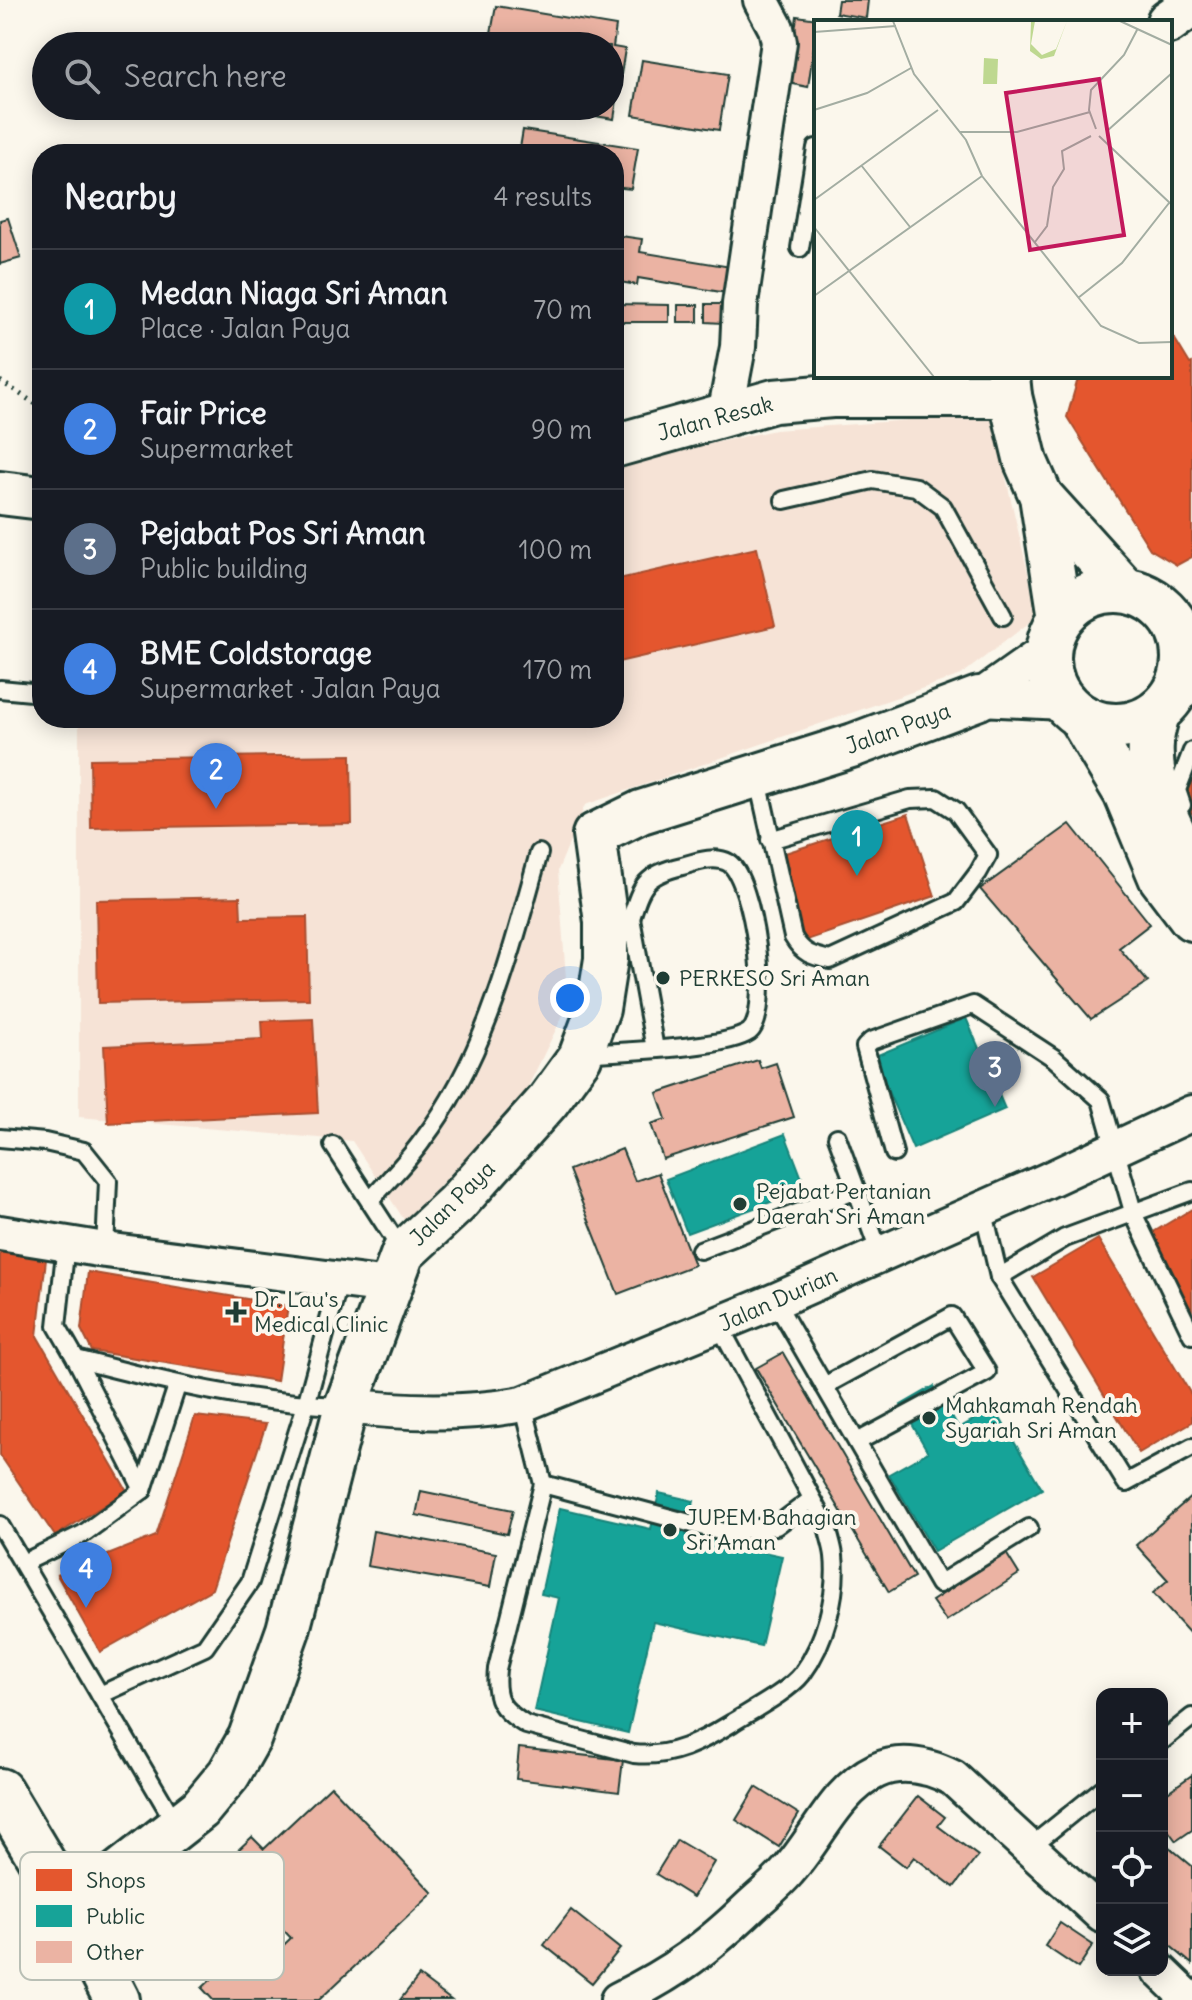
<!DOCTYPE html>
<html lang="en">
<head>
<meta charset="utf-8">
<style>
	body { margin:0; font-family:Delius,sans-serif; background:#242831; color:#f1f3f6 }
	.controls { position:absolute; right:24px; bottom:24px; display:grid; overflow:hidden; border-radius:16px; box-shadow:0 4px 20px #0003 }
	.controls button { width:72px; height:72px; display:grid; place-items:center; padding:0; border:0; border-bottom:2px solid #363941; background:#171b24; color:#f1f3f6; font:40px sans-serif }
	.you { position:absolute; left:570px; top:998px; width:28px; height:28px; margin:-20px; border:6px solid #fff; border-radius:50%; background:#1a73e8; box-shadow:0 0 0 12px #1a73e833 }
	.badge { display:grid; place-items:center; width:52px; height:52px; border-radius:50%; background:#92a19f; color:#fff; font-size:26px; font-weight:700 }
	.pin { position:absolute; translate:-50% -66px; filter:drop-shadow(0 2px 4px #0008) }
	.pin::after { content:''; position:absolute; top:42px; width:28px; height:24px; background:inherit; clip-path:polygon(0 0,100% 0,50% 100%) }
	.list { margin:0; padding:0; list-style:none }
	h2 { display:flex; justify-content:space-between; align-items:center; height:104px; margin:0; padding:0 32px; font-size:34px }
	h2 small { font-size:26px; font-weight:400; color:#9ea1a6 }
	.list li { display:grid; grid-template-columns:52px 1fr auto; gap:24px; align-items:center; box-sizing:border-box; height:120px; padding:0 32px; border-top:2px solid #363941 }
	.list b { display:block; font-size:30px; white-space:nowrap }
	.list p { margin:0; font-size:26px; white-space:nowrap; color:#9ea1a6 }
	.list em { font-size:26px; font-style:normal; color:#9ea1a6 }
	.icon { flex:none; width:44px; height:44px; fill:none; stroke:currentColor; stroke-width:2; stroke-linecap:round; stroke-linejoin:round }
	.map { position:relative; flex:none; width:1192px; height:2000px; overflow:hidden }
	.search { position:absolute; background:#171b24; box-shadow:0 4px 20px #0003; left:32px; top:32px; width:592px; height:88px; display:flex; align-items:center; gap:20px; box-sizing:border-box; padding:0 28px; border-radius:44px; color:#9ea1a6; font-size:30px }
	.panel { position:absolute; background:#171b24; box-shadow:0 4px 20px #0003; left:32px; top:144px; width:592px; height:584px; border-radius:32px }
	.map>svg:first-child { display:block }
	.built { fill:#f6e3d6 }
	.shops { fill:#e4572e; stroke:#a94f30; stroke-width:2 }
	.public { fill:#17a398; stroke:#19847a; stroke-width:2 }
	.building { fill:#ebb3a3; stroke:#1f3d34; stroke-width:2 }
	.lines { fill:none; stroke-linecap:round; stroke-linejoin:round }
	.service-casing { stroke:#1f3d34; stroke-width:22 }
	.minor-casing { stroke:#1f3d34; stroke-width:40 }
	.tertiary-casing { stroke:#1f3d34; stroke-width:48 }
	.secondary-casing { stroke:#1f3d34; stroke-width:50 }
	.path { stroke:#1f3d34; stroke-width:5; stroke-dasharray:2 6; stroke-linecap:butt }
	.service { stroke:#fbf7ec; stroke-width:16 }
	.minor { stroke:#fbf7ec; stroke-width:34 }
	.tertiary { stroke:#fbf7ec; stroke-width:42 }
	.secondary { stroke:#fbf7ec; stroke-width:44 }
	.poi-dot { fill:#1f3d34; stroke:#fbf7ec; stroke-width:3 }
	.labels { text-anchor:middle; stroke-width:8; stroke-linejoin:round; paint-order:stroke }
	.street-label { font-size:22px; fill:#1f3d34; stroke:#fbf7ec }
	.poi-label { font-size:22px; fill:#1f3d34; stroke:#fbf7ec; text-anchor:start }
	.inset-road { fill:none; stroke:#a3ada2; stroke-width:2 }
	.view { fill:#c2185b; fill-opacity:0.15; stroke:#c2185b; stroke-width:4 }
	.inset-edge { fill:none; stroke:#1f3d34; stroke-width:4 }
	.key { fill:#fbf7ec; stroke:#b9bfb5; stroke-width:2 }
	.key-label { font-size:22px; fill:#1f3d34 }
</style>
</head>
<body>
<div class="map">
<svg width="1192" height="2000" viewBox="0 0 1192 2000">
	<rect width="100%" height="100%" fill="#fbf7ec"/>
	<filter id="ink" filterUnits="userSpaceOnUse"><feTurbulence type="fractalNoise" baseFrequency=".0125" numOctaves="2"/><feDisplacementMap in="SourceGraphic" scale="16" xChannelSelector="R" yChannelSelector="G"/><feConvolveMatrix kernelMatrix="1 2 1 2 8 2 1 2 1" color-interpolation-filters="sRGB"/></filter>
	<g filter="url(#ink)">
		<polygon class="built" points="991,414 1038,616 961,675 585,805 558,870 568,1005 519,1105 405,1221 352,1141 79,1117 79,718 614,718 614,464 775,430"/>
		<g class="shops">
			<polygon points="1170,331 1190,364 1192,363 1192,557 1177,565 1150,549 1067,417 1077,382 1087,376 1170,376"/>
			<polygon points="757,548 775,626 614,663 614,580"/>
			<polygon points="351,755 352,824 91,828 90,759"/>
			<polygon points="1192,768 1192,814 1182,790"/>
			<polygon points="908,814 935,896 804,941 779,855"/>
			<polygon points="240,897 241,918 307,917 309,999 98,1003 96,900"/>
			<polygon points="313,1019 318,1113 108,1123 104,1046 263,1039 262,1021"/>
			<polygon points="1192,1209 1192,1312 1150,1234"/>
			<polygon points="1098,1239 1192,1396 1192,1422 1139,1453 1033,1277"/>
			<polygon points="0,1244 47,1251 37,1336 127,1491 55,1536 0,1455"/>
			<polygon points="88,1272 288,1306 277,1381 92,1351 81,1329"/>
			<polygon points="195,1416 266,1424 212,1589 100,1652 57,1575 156,1536"/>
		</g>
		<g class="public">
			<polygon points="966,1018 1005,1109 913,1149 873,1057"/>
			<polygon points="785,1134 806,1189 687,1233 666,1179"/>
			<polygon points="934,1386 959,1428 994,1408 1042,1489 934,1551 889,1474 928,1452 901,1405"/>
			<polygon points="659,1493 694,1501 686,1535 782,1556 761,1646 653,1622 628,1733 534,1711 559,1598 541,1594 560,1508 651,1529"/>
		</g>
		<g class="building">
			<polygon points="838,0 868,0 866,18 836,13"/>
			<polygon points="496,6 616,26 613,47 625,49 614,119 532,106 610,106 610,46 505,46 489,44"/>
			<polygon points="797,16 818,19 808,87 788,83"/>
			<polygon points="642,60 728,74 719,130 633,115"/>
			<polygon points="523,130 638,148 631,189 614,187 614,154 519,154"/>
			<polygon points="8,218 21,258 0,264 0,220"/>
			<polygon points="614,235 642,239 640,252 731,267 727,293 638,278 637,285 614,281"/>
			<polygon points="614,304 669,305 669,322 614,322"/>
			<polygon points="706,304 721,304 722,323 706,322"/>
			<rect x="678" y="305" width="20" height="17"/>
			<polygon points="1070,824 1150,924 1119,948 1148,982 1091,1019 980,889"/>
			<polygon points="758,1060 761,1068 776,1063 794,1117 663,1159 651,1124 666,1119 657,1093"/>
			<polygon points="622,1149 635,1181 658,1173 694,1265 618,1294 569,1170"/>
			<polygon points="783,1353 914,1577 889,1592 756,1368"/>
			<polygon points="421,1491 513,1510 507,1534 416,1515"/>
			<polygon points="1192,1496 1192,1636 1153,1593 1168,1580 1136,1545"/>
			<polygon points="373,1531 496,1553 490,1587 367,1566"/>
			<polygon points="1006,1553 1019,1574 946,1621 932,1601"/>
			<polygon points="519,1748 623,1760 619,1792 516,1779"/>
			<polygon points="1192,1775 1192,1830 1176,1841 1162,1822 1162,1796"/>
			<polygon points="331,1786 433,1893 319,2000 213,2000 202,1988 236,1956 253,1974 291,1938 222,1865 252,1837 264,1849"/>
			<polygon points="756,1787 799,1814 779,1847 736,1820"/>
			<polygon points="918,1796 945,1817 938,1826 978,1856 954,1887 914,1857 906,1867 879,1846"/>
			<polygon points="677,1840 714,1862 693,1897 656,1874"/>
			<polygon points="1162,1841 1192,1866 1192,1964 1162,1939"/>
			<polygon points="571,1910 620,1949 592,1983 544,1945"/>
			<polygon points="1060,1923 1093,1945 1078,1968 1045,1946"/>
			<polygon points="419,1976 451,2000 400,2000"/>
		</g>
		<g class="lines">
			<defs>
				<g id="service">
					<polyline points="800,248 816,148"/>
					<polyline points="784,500 873,480 916,487 943,507 1003,616"/>
					<polyline points="0,689 42,693"/>
					<path d="M757,776L793,937C803,954 812,956 830,960L956,902L978,873L988,855L956,811L936,798L910,799L770,840"/>
					<polyline points="1182,805 1177,790 1192,751"/>
					<polyline points="631,918 655,1049"/>
					<path d="M585,1054C619,1051 724,1049 749,1032C773,1014 753,879 729,863C715,855 696,862 682,866C645,875 642,884 631,918L608,921"/>
					<polyline points="837,1137 880,1254"/>
					<polyline points="0,1138 45,1142 84,1151 108,1181 105,1250"/>
					<polyline points="333,1145 402,1251"/>
					<polyline points="894,1153 865,1047 871,1041 973,1005 1054,1058 1101,1100 1134,1215 1192,1335"/>
					<polyline points="1192,1191 1065,1238 999,1277 1126,1483 1192,1447"/>
					<path d="M370,1201C387,1181 407,1162 422,1141C486,1057 511,953 539,853"/>
					<polyline points="983,1208 999,1277"/>
					<path d="M66,1244L57,1326L76,1359C164,1382 253,1404 345,1406"/>
					<polyline points="700,1250 857,1190"/>
					<polyline points="775,1301 939,1584 1029,1528"/>
					<polyline points="76,1359 143,1490"/>
					<polyline points="824,1386 952,1316 987,1372 857,1442"/>
					<path d="M523,1404L543,1484L497,1669C494,1699 500,1709 526,1725L634,1754C671,1758 701,1742 732,1723C751,1711 789,1691 802,1674C825,1643 838,1594 834,1556C833,1546 829,1536 827,1526L719,1325"/>
					<polyline points="543,1484 723,1532 776,1526 812,1499"/>
					<polyline points="0,1525 177,1826"/>
					<polyline points="23,1563 83,1534 143,1490 177,1386"/>
					<polyline points="100,1695 205,1647 250,1582 306,1405 340,1279"/>
					<polyline points="1162,1741 1192,1717"/>
					<polyline points="1030,1847 1102,1789"/>
				</g>
				<g id="minor">
					<polyline points="725,415 738,347 740,304 779,42 776,28 761,0"/>
					<polyline points="979,698 1063,702"/>
					<polyline points="979,698 1047,650"/>
					<polyline points="0,1233 105,1250 389,1286"/>
					<path d="M346,1406C405,1413 464,1415 523,1404L775,1301L1046,1181L1192,1113"/>
					<polyline points="1159,1970 1190,2000"/>
					<path d="M618,2000C675,1972 707,1948 752,1905C764,1894 778,1883 788,1871C817,1839 836,1790 876,1771C902,1759 929,1766 953,1778L1102,1915"/>
				</g>
				<g id="tertiary">
					<polyline points="1168,22 1192,5"/>
					<polyline points="1008,376 1010,396 1026,462 1041,496 1060,618"/>
					<polyline points="614,446 774,401 832,396 1010,396"/>
					<polyline points="0,493 42,498"/>
					<polyline points="1041,496 1126,590"/>
					<polyline points="71,1910 200,1809 229,1774 250,1737 288,1630 346,1406 403,1253 456,1204 548,1101 580,1057 598,1009 606,959 606,922 594,835 641,812 854,745 979,698"/>
				</g>
				<g id="secondary">
					<circle cx="1116" cy="658" r="68"/>
					<path d="M1157,713C1155,722 1151,733 1151,743C1148,785 1169,831 1192,866"/>
					<polyline points="1080,716 1126,793 1161,877 1192,918"/>
					<polyline points="0,1791 71,1910 117,2000"/>
				</g>
			</defs>
			<use href="#service" class="service-casing"/>
			<use href="#minor" class="minor-casing"/>
			<use href="#tertiary" class="tertiary-casing"/>
			<use href="#secondary" class="secondary-casing"/>
			<polyline class="path" points="0,381 42,408"/>
			<use href="#service" class="service"/>
			<use href="#minor" class="minor"/>
			<use href="#tertiary" class="tertiary"/>
			<use href="#secondary" class="secondary"/>
		</g>
	</g>
	<g class="poi-dot">
		<circle cx="663" cy="978" r="8"/>
		<circle cx="740" cy="1204" r="8"/>
		<path d="M232 1300h8v8h8v8h-8v8h-8v-8h-8v-8h8z"/>
		<circle cx="929" cy="1418" r="8"/>
		<circle cx="670" cy="1530" r="8"/>
	</g>
	<g class="labels">
		<g class="street-label">
			<text transform="translate(715 418) rotate(-15)" y="8">Jalan Resak</text>
			<text transform="translate(898 728) rotate(-20)" y="8">Jalan Paya</text>
			<text transform="translate(452 1203) rotate(-45)" y="8">Jalan Paya</text>
			<text transform="translate(778 1299) rotate(-24)" y="8">Jalan Durian</text>
		</g>
		<g class="poi-label">
			<text x="679" y="986">PERKESO Sri Aman</text>
			<text x="756" y="1199">Pejabat Pertanian<tspan x="756" dy="25">Daerah Sri Aman</tspan></text>
			<text x="254" y="1307">Dr. Lau's<tspan x="254" dy="25">Medical Clinic</tspan></text>
			<text x="945" y="1413">Mahkamah Rendah<tspan x="945" dy="25">Syariah Sri Aman</tspan></text>
			<text x="686" y="1525">JUPEM Bahagian<tspan x="686" dy="25">Sri Aman</tspan></text>
		</g>
	</g>
	<g transform="translate(814 20)">
		<rect width="358" height="358" fill="#fbf7ec"/>
		<path d="M217,1H221L217,24L228,35L242,29L253,1L240,36L227,39L216,31ZM170,38L184,39L183,64H169Z" fill="#bed890"/>
		<path class="inset-road" d="M79,1L100,54L152,120L168,156M306,1L358,25M0,12L82,6M0,90L53,73L97,48M282,109L275,90L277,70L310,35L323,10M293,111L358,53M146,112H203L276,92M285,116L358,185M47,145L96,207M0,180L124,90M0,207L120,357M221,222L233,206L239,167L250,149L248,131L277,116M0,276L168,156L287,306L325,323L358,322M264,278L308,243L355,183"/>
		<path class="view" d="M285,59L310,215L216,230L192,73Z"/>
		<rect width="358" height="358" class="inset-edge"/>
	</g>
	<rect x="20" y="1852" width="264" height="128" rx="12" class="key"/>
	<rect x="36" y="1869" width="36" height="22" fill="#e4572e"/>
	<rect x="36" y="1905" width="36" height="22" fill="#17a398"/>
	<rect x="36" y="1941" width="36" height="22" fill="#ebb3a3"/>
	<g class="key-label">
		<text x="86" y="1888">Shops</text>
		<text x="86" y="1924">Public</text>
		<text x="86" y="1960">Other</text>
	</g>
</svg>
<div class="controls">
<button>+</button>
<button>−</button>
<button><svg class="icon" aria-label="locate" viewBox="0 0 24 24"><circle cx="12" cy="12" r="6"/><path d="M12 2v4M12 18v4M2 12h4M18 12h4"/></svg></button>
<button><svg class="icon" aria-label="layers" viewBox="0 0 24 24"><path d="M12 4l9 5-9 5-9-5zM3 14l9 5 9-5"/></svg></button>
</div>
<div class="you"></div>
<div class="pin badge" style="left:857px;top:876px;background:#0f9aa8">1</div>
<div class="pin badge" style="left:216px;top:809px;background:#3f7fe0">2</div>
<div class="pin badge" style="left:995px;top:1107px;background:#5c6f8a">3</div>
<div class="pin badge" style="left:86px;top:1608px;background:#3f7fe0">4</div>
<div class="search"><svg class="icon" aria-label="search" viewBox="0 0 24 24"><circle cx="10" cy="10" r="6"/><path d="M15 15l6 6"/></svg>Search here</div>
<section class="panel">
<h2>Nearby<small>4 results</small></h2>
<ul class="list">
<li><span class="badge" style="background:#0f9aa8">1</span><div><b>Medan Niaga Sri Aman</b><p>Place · Jalan Paya</p></div><em>70 m</em></li>
<li><span class="badge" style="background:#3f7fe0">2</span><div><b>Fair Price</b><p>Supermarket</p></div><em>90 m</em></li>
<li><span class="badge" style="background:#5c6f8a">3</span><div><b>Pejabat Pos Sri Aman</b><p>Public building</p></div><em>100 m</em></li>
<li><span class="badge" style="background:#3f7fe0">4</span><div><b>BME Coldstorage</b><p>Supermarket · Jalan Paya</p></div><em>170 m</em></li>
</ul>
</section>
</div>
</body>
</html>
